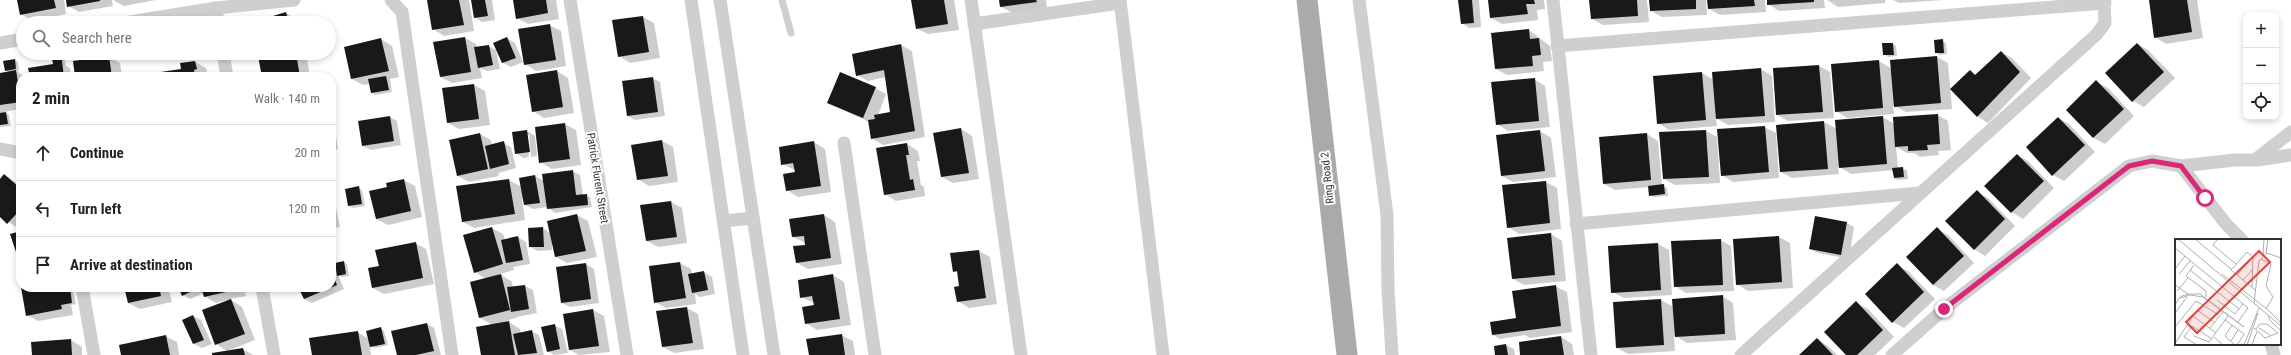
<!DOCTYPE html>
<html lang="en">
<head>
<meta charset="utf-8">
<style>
	body { margin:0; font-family:"Roboto Condensed",sans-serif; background:#f6f6f6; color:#222 }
	.controls { position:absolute; right:12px; top:12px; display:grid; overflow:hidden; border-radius:8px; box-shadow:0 2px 6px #0003 }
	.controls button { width:36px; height:36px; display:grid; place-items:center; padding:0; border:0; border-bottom:1px solid #e0e0e0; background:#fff; color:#222; font:20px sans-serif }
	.stop { position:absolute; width:12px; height:12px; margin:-9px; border:3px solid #db2777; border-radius:50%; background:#fff }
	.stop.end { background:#db2777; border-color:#fff; box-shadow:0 1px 4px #0008 }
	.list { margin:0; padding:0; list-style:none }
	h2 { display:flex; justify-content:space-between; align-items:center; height:52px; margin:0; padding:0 16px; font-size:17px }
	h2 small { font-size:13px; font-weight:400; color:#767676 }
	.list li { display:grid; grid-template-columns:26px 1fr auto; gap:12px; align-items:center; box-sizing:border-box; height:56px; padding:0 16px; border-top:1px solid #e0e0e0 }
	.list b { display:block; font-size:15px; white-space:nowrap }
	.list em { font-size:13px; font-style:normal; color:#767676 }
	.icon { flex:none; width:22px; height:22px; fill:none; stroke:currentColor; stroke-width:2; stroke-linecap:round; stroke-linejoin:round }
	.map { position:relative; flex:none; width:2291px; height:355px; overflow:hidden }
	.search { position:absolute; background:#fff; box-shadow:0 2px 6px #0003; left:16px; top:16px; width:320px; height:44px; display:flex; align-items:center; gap:10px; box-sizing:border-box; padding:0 14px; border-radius:22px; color:#767676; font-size:15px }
	.panel { position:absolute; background:#fff; box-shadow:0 2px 6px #0003; left:16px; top:72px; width:320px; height:220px; border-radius:16px }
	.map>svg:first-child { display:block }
	.shadow { fill:#0003 }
	.building { fill:#191919 }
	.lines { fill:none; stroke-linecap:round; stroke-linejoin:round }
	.lane { stroke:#cfcfcf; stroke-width:7 }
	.street { stroke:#cfcfcf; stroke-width:13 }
	.primary { stroke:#aaa; stroke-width:21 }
	.route { stroke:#db2777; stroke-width:5 }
	.labels { text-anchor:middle; stroke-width:4; stroke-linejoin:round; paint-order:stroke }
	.street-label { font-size:11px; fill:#323232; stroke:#fff }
	.inset-road { fill:none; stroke:#adadad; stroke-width:1 }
	.view { fill:#e1453c; fill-opacity:0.15; stroke:#e1453c; stroke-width:2 }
	.inset-edge { fill:none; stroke:#323232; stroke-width:2 }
</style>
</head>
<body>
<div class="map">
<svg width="2291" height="355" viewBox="0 0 2291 355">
	<rect width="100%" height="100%" fill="#fff"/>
	<g class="shadow">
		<polygon points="18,0 64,0 66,14 32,21 21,14"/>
		<polygon points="67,0 112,0 113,6 79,12 68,6"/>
		<polygon points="113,0 156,0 124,6"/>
		<polygon points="428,0 469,0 474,31 444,36 433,29"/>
		<polygon points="472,0 492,0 495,20 482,22 474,17"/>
		<polygon points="514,0 556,0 559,19 528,24 517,18"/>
		<polygon points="912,0 954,0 959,30 928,34 916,28"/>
		<polygon points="1000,0 1046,0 1047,8 1013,13 1001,7"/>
		<polygon points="1459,0 1479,0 1481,27 1469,28 1462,23"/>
		<polygon points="1489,0 1544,0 1545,9 1537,10 1538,20 1502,24 1491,18"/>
		<polygon points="1590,0 1647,0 1649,22 1603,25 1592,19"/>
		<polygon points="1650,0 1706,0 1707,15 1662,17 1651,11"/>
		<polygon points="1708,0 1765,0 1766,12 1720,15 1709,9"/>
		<polygon points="1768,0 1824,0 1825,8 1779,11 1768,4"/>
		<polygon points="1827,0 1885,0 1885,3 1838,7"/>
		<polygon points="1893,0 1944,0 1899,3"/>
		<polygon points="2150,0 2197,0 2203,38 2166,44 2155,37"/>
		<polygon points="286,13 294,18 295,23 252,23"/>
		<polygon points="643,17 654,23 660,58 630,63 619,56"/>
		<polygon points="549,25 561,31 566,66 536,71 525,64"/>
		<polygon points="1529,30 1550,46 1552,61 1543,62 1544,71 1507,75 1496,69"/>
		<polygon points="465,38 476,44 477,48 488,46 496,50 500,69 487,71 480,68 482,78 452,83 440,77"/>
		<polygon points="507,38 515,43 523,62 511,67 503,63 495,43"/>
		<polygon points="381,39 392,46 399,77 390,79 392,92 375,95 371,92 370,84 363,85 352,79"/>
		<polygon points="1942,41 1946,43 1947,54 1940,55 1936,53"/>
		<polygon points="1892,44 1896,46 1897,56 1888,57 1884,54"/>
		<polygon points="2137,44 2148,50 2175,78 2144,107 2133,101"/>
		<polygon points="901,45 912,51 925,137 883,145 872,138 869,122 828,103 875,88 886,94 878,115 891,113 886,77 868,81 857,75 853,55"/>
		<polygon points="2001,52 2012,58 2031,78 1988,123 1977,116 1970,71 1977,75"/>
		<polygon points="57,53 64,55 66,66 70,68 71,77 31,77 55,65"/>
		<polygon points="287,53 298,53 307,58 310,77 263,77"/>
		<polygon points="109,57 120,63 122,77 76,77"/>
		<polygon points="1937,57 1948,63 1952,109 1906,112 1893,105 1894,114 1847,118 1836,111 1879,61 1892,69"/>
		<polygon points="15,60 18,62 19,71 16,71 26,77 21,77 21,109 4,112 9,115 11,126 0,127 0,74 9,72 6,70"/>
		<polygon points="195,62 206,68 208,75 156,77 182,70 181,64"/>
		<polygon points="1819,66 1830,72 1834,118 1788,121 1777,115 1774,69"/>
		<polygon points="1761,69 1772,76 1775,122 1728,125 1716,118 1717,126 1669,130 1658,123 1702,73 1714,80"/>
		<polygon points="557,71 568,78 574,113 544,118 533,111"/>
		<polygon points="652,78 660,82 665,116 635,120 628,116"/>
		<polygon points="1534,79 1545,86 1550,127 1508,131 1497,124"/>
		<polygon points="2096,82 2108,88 2134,116 2105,144 2094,138 2067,110"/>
		<polygon points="474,85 485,91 490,125 459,129 448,123"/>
		<polygon points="1937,115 1948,121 1951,150 1938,151 1939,155 1920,157 1914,153 1907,153 1896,147 1898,168 1907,170 1908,179 1898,180 1894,178 1894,170 1851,174 1838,166 1839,174 1792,178 1781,172 1824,122 1837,129 1883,117 1894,124"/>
		<polygon points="390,117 397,121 401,145 371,150 363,146"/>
		<polygon points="2058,118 2069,124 2095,152 2064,181 2053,175"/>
		<polygon points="565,124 576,130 581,165 552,169 540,162"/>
		<polygon points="331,125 334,126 338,149 331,151"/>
		<polygon points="1764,127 1776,133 1779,178 1733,182 1722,175"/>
		<polygon points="961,129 972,136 979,179 953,183 942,177 935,133"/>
		<polygon points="527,131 535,136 537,156 531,157 529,135 527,135 529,157 523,158 516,153"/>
		<polygon points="1540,131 1551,138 1556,177 1513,182 1502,176"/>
		<polygon points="1706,131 1717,137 1720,183 1675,185 1664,179"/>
		<polygon points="480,134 491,140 492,145 503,143 511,147 516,168 498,173 499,176 469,182 458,176"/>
		<polygon points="1647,134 1658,141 1662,186 1667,188 1668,196 1654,197 1650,195 1649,187 1615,190 1604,184"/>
		<polygon points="662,141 673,147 678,182 649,186 638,179 633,145"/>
		<polygon points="814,142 825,149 831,192 798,197 787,190 795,170 782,164"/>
		<polygon points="907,144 918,151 920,161 917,161 921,185 924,187 925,196 896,201 885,194"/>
		<polygon points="2017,155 2028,161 2054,188 2023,219 2012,212 1986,186"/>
		<polygon points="572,171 580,175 583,195 590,197 592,207 555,213 547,207 533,209 525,205 524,199 522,199 525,220 474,228 463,222 509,180 522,187 535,176 544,181"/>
		<polygon points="5,175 21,186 21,227 19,229 0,216 0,180"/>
		<polygon points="404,180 415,186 422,217 388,225 376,219 388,188"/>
		<polygon points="1546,182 1557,188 1561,229 1519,234 1508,227"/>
		<polygon points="359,188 362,190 365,206 353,208 349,206"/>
		<polygon points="1977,192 1988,198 2015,226 1985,256 1974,249"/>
		<polygon points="331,197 334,198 340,227 331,229"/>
		<polygon points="671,202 682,208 687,243 658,247 647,241"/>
		<polygon points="577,215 588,221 597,257 567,263 556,257 552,240 552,250 538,251 530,247 543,228 550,233 548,222"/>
		<polygon points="824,215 835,222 842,264 808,269 797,263 806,243 793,237"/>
		<polygon points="1847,223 1854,227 1849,259 1818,253 1810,249"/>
		<polygon points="492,228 503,234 505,240 518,237 526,242 530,264 513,267 514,270 500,274 512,282 513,287 525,286 533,290 537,313 521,316 497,324 509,322 520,329 521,333 531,331 539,335 544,355 482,355 493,325 480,318 486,279 475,272 464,236"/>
		<polygon points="1937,229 1948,235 1974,263 1944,291 1933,285"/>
		<polygon points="1551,234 1562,241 1566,281 1524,285 1513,279"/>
		<polygon points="1779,237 1790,243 1793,288 1748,291 1737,284"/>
		<polygon points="1720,240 1731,246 1734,291 1686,293 1675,286"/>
		<polygon points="415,243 426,249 434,284 384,294 373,288"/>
		<polygon points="1658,244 1669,250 1672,295 1624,298 1612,292"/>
		<polygon points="979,251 990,257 997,304 969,308 958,301 960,287 958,273 954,271"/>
		<polygon points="344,262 347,265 349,276 342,277 338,275 344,289 312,303 304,299 299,287 331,287 331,263 337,272"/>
		<polygon points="680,263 691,269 692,274 704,272 712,277 715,294 700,297 695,294 696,304 666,308 655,302"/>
		<polygon points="586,264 594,269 599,303 570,307 562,303"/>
		<polygon points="1897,265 1908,271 1935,299 1904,328 1893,322"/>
		<polygon points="833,275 844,282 851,325 817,330 806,323 814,303 801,297"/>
		<polygon points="1555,286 1567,292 1572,332 1530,338 1525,335 1500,339 1493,335 1515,319"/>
		<polygon points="22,287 67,287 73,290 76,304 71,305 73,315 38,321 27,315"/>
		<polygon points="125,287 168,287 172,302 140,309 128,303"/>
		<polygon points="179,287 244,287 246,296 230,299 242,307 255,340 227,351 216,344 227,300 216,303 204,296 204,293 190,299 183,295"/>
		<polygon points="1722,296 1733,303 1736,340 1687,343 1674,335 1675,351 1628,354 1617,348 1661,300 1674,307"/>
		<polygon points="1857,303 1868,309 1894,337 1875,355 1847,355"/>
		<polygon points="687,308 698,314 704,349 674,353 663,347"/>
		<polygon points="593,310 604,316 610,352 579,355 570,350 564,315"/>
		<polygon points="193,316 201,320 212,344 202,348 194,344 184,320"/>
		<polygon points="427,324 434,328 441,355 398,355"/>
		<polygon points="554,325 562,329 568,353 554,355 548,351"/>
		<polygon points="381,328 384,331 388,345 375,348 370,346 371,355 313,355 357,332 369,339"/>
		<polygon points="841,335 853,341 855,355 810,355"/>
		<polygon points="165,336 177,342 179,355 122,355"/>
		<polygon points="1561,337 1572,344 1574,355 1521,355"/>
		<polygon points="1817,339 1828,346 1837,355 1801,355"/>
		<polygon points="71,340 82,347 82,355 33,355"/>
		<polygon points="1506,345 1514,349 1515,355 1496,355 1495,347"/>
		<polygon points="243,349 253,355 213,355"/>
	</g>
	<g class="building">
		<polygon points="17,0 54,0 56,8 20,15"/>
		<polygon points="66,0 100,0 100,1 67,7"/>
		<polygon points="427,0 459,0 464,25 432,30"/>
		<polygon points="471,0 485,0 488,16 474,18"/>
		<polygon points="513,0 546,0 548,13 516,19"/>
		<polygon points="911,0 944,0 948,24 916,29"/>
		<polygon points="999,0 1036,0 1037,2 1000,7"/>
		<polygon points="1458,0 1472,0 1474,23 1461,24"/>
		<polygon points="1488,0 1534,0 1535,4 1526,4 1528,14 1490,18"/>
		<polygon points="1589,0 1637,0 1638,16 1591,19"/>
		<polygon points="1649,0 1696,0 1696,9 1650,11"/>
		<polygon points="1707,0 1754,0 1755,6 1708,9"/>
		<polygon points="1767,0 1814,0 1814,2 1767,5"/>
		<polygon points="2149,0 2187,0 2192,32 2154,38"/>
		<polygon points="286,12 289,23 250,23"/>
		<polygon points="643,16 649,52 618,57 612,20"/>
		<polygon points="550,24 556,60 524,65 518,29"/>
		<polygon points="1529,29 1530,39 1539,38 1541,55 1532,56 1533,66 1495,69 1491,33"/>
		<polygon points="465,37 471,72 440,77 433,42"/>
		<polygon points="507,37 516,58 502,63 493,43"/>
		<polygon points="381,38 389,71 351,79 344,47"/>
		<polygon points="1943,39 1944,53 1935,53 1934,40"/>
		<polygon points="1882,43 1893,43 1894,55 1883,55"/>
		<polygon points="2137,43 2164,72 2132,102 2105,73"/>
		<polygon points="901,44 915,131 871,139 868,120 875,119 874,115 890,112 884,70 856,76 852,54"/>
		<polygon points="489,45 493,65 478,68 474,47"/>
		<polygon points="2001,51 2020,72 1977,117 1950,89 1970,70 1975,75"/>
		<polygon points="51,53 61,53 64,77 30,77 28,68 53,64"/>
		<polygon points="280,53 296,53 300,77 262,77 258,56"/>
		<polygon points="109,56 112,77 75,77 73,61"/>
		<polygon points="1937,56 1941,103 1894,107 1890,60"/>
		<polygon points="15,59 16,69 5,71 3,61"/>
		<polygon points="1879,60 1883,108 1835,112 1831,64"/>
		<polygon points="195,61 197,69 194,70 195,77 155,77 154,73 181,69 180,63"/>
		<polygon points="1819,65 1823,112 1776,115 1773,68"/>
		<polygon points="1761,68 1765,116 1716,119 1712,72"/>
		<polygon points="16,70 21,102 0,105 0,73"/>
		<polygon points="557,70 563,107 532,112 526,75"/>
		<polygon points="840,72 876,87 863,118 827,103"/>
		<polygon points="1702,72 1706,120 1657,124 1653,76"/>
		<polygon points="386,76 389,90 371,93 368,79"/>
		<polygon points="653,77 658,112 627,116 622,81"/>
		<polygon points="1535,78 1539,121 1496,125 1491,82"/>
		<polygon points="2096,80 2124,109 2093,138 2066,110"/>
		<polygon points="474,84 479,119 447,123 442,88"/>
		<polygon points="6,112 8,124 0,125 0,113"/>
		<polygon points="1938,114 1940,144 1927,145 1928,150 1908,151 1908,146 1895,147 1893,117"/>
		<polygon points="390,116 394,141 362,146 358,121"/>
		<polygon points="1883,116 1887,164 1839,168 1835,120"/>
		<polygon points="2058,117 2085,145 2052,176 2026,147"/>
		<polygon points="1824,121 1828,169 1780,172 1776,125"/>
		<polygon points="565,123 570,159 539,163 535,127"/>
		<polygon points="1765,126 1769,172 1721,176 1717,129"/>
		<polygon points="961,128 969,173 941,177 933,133"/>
		<polygon points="527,130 530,152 515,154 512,132"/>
		<polygon points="1540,130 1545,171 1501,176 1496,135"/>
		<polygon points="1706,130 1709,177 1663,179 1659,132"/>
		<polygon points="480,133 488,169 457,176 449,140"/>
		<polygon points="1647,133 1651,180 1603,184 1599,137"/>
		<polygon points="662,140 668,176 637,180 631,145"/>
		<polygon points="504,141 509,164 490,169 485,146"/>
		<polygon points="814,141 821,186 786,191 783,174 795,172 793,163 781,165 779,147"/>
		<polygon points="907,143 909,155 906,155 910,180 913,179 915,190 884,195 876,148"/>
		<polygon points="2017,154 2044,181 2011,213 1984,186"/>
		<polygon points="1903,167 1904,177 1894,178 1892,168"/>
		<polygon points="573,170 576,195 587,194 588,205 547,209 542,174"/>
		<polygon points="4,174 21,189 21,209 7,224 0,217 0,179"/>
		<polygon points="535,175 540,203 524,205 519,178"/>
		<polygon points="404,179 411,211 376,219 369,191 387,187 386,183"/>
		<polygon points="509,179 515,214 462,222 456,186"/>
		<polygon points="1546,181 1550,223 1507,228 1502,185"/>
		<polygon points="1664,184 1665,194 1649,196 1648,186"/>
		<polygon points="359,186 362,204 348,206 345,189"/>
		<polygon points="1977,190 2005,219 1974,250 1945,221"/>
		<polygon points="671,201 677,237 646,241 640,205"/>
		<polygon points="577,214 586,251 555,257 547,221"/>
		<polygon points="824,214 831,258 796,263 793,246 805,245 804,236 792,237 789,219"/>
		<polygon points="1815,216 1847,222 1841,255 1809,249"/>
		<polygon points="492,227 503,264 474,273 463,235"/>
		<polygon points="543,227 544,247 529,247 528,228"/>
		<polygon points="1937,227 1964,256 1933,285 1906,257"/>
		<polygon points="21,231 21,267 10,234"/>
		<polygon points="1551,233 1555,275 1512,279 1507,238"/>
		<polygon points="518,236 523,260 506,263 501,240"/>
		<polygon points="1779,236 1782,282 1736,285 1733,239"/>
		<polygon points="1721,239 1723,285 1674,287 1671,241"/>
		<polygon points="416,242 423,278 372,288 368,268 379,266 375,250"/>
		<polygon points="1658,243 1661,290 1611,293 1608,246"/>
		<polygon points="979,250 986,298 957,302 954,287 959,286 957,271 953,272 950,253"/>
		<polygon points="344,261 346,274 337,276 335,263"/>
		<polygon points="680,262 686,298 654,303 649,266"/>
		<polygon points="586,263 591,299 561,303 556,267"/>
		<polygon points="1897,263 1924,292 1892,323 1865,294"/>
		<polygon points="331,271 337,285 304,299 298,287 331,287"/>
		<polygon points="704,271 708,290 692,293 688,274"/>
		<polygon points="501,274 510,310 479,318 470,282"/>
		<polygon points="833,274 840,319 805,324 802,307 814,305 812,296 800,298 798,280"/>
		<polygon points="525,285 529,309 511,312 507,287"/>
		<polygon points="1556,285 1561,326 1492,335 1490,322 1516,318 1512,291"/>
		<polygon points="21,287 58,287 58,289 70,287 72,303 61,305 62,309 26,316"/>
		<polygon points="124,287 159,287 161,296 128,303"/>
		<polygon points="178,287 200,287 182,296"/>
		<polygon points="201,287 234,287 235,290 204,297"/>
		<polygon points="1723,295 1725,334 1675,337 1672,299"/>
		<polygon points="231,299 245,334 215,345 202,310"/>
		<polygon points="1661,299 1664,345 1616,348 1613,302"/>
		<polygon points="1856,301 1883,330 1857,355 1846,355 1824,332"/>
		<polygon points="687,307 693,343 662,347 656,311"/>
		<polygon points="593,309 599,346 569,350 563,314"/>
		<polygon points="193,315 204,340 193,344 182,320"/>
		<polygon points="509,321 515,355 481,355 476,327"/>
		<polygon points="427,323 434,351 416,355 397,355 391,331"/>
		<polygon points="555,324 560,349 547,352 541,327"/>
		<polygon points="381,327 385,344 370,347 366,331"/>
		<polygon points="532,330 537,353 518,355 513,334"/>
		<polygon points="358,331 362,355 312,355 309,338"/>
		<polygon points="842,334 845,355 809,355 806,339"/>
		<polygon points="166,335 170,355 121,355 119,345"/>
		<polygon points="1561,336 1564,355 1520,355 1519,342"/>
		<polygon points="1817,338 1833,355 1799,355"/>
		<polygon points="71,339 72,355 32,355 31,342"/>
		<polygon points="1506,344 1508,355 1495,355 1494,346"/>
		<polygon points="243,348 245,355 212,355 212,353"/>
	</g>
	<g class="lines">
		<polyline class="lane" points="782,0 791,33"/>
		<g class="street">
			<polyline points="391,0 402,12 452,355"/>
			<polyline points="570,0 627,355"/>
			<polyline points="691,0 743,355"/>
			<polyline points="720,0 774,355"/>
			<polyline points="971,0 1021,355"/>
			<polyline points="1120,0 1163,355"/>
			<polyline points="1359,0 1387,215 1388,289 1392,355"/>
			<polyline points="1553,0 1591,355"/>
			<polyline points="216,8 218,23"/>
			<polyline points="124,23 216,8 294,0"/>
			<polyline points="974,24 1120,3"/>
			<polyline points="0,43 23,39"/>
			<polyline points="1557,46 2105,3"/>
			<polyline points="223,53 227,77"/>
			<polyline points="844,143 875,355"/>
			<polyline points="0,149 21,153"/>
			<polyline points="2257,160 2291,155"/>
			<polyline points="2181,166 2226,224 2242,240"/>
			<polyline points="724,221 753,218"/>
			<polyline points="1576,224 1919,193"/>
			<polyline points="82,287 94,355"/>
			<polyline points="262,287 274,355"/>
			<polyline points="2271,344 2274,355"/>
			<polyline points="1741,355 2096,35 2105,23 2104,0"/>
			<polyline points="1892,355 1944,309 2129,166 2152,161 2181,166 2235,160 2255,160 2291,132"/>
		</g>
		<polyline class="primary" points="1307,0 1347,355"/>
	</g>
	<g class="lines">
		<polyline class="route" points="1944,309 2129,166 2152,161 2181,166 2205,198"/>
	</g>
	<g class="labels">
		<g class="street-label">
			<text transform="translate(598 178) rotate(81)" y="4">Patrick Flurent Street</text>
			<text transform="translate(1327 178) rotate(-96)" y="4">Ring Road 2</text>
		</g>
	</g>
	<g transform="translate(2175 239)">
		<rect width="106" height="106" fill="#fff"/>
		<path class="inset-road" d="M3,0L106,87M20,0L56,30M43,0L38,6L61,25M0,9L73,69L63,83M91,14L93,0M89,17L92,14L106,19M78,18L72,13L56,31L80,51M86,20L96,25L91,47L98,58L91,70M19,26L11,37L31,52V58M0,30L10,17M15,31L64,70M4,35L15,22M47,35L92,70M62,36L78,18M68,41L78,30M0,46L13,55M77,48L78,18M2,52L13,39M42,61L60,75L68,65M79,64L84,22L88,18L89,0M0,66L3,61L4,59L7,57L13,55H25L69,88L28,58L15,56L5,59M92,70L105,83M0,74L12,58M18,77L41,94M94,77V80L106,92M50,81L69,95L62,106M57,86L50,97L60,106M0,88L21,62L44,76M35,89L48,73M79,89L90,99L103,94L92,85H85L81,90M84,89L95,96M19,97L34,103L53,77M39,98L48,106M56,102L63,91M1,103L22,71L39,83M77,105L82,93M22,106L9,98L17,87L37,100M69,106L84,69M72,106L83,74"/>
		<path class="view" d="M84,12L95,23L22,94L11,83Z"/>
		<rect width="106" height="106" class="inset-edge"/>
	</g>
</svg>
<div class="controls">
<button>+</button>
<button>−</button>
<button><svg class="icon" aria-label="locate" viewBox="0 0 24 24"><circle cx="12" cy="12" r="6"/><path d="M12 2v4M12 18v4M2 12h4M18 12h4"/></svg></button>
</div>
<div class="stop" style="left:2205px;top:198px"></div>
<div class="stop end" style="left:1944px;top:309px"></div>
<div class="search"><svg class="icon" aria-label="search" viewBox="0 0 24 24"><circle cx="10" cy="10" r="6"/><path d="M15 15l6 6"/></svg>Search here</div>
<section class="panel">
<h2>2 min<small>Walk · 140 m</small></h2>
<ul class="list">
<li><svg class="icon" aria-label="ahead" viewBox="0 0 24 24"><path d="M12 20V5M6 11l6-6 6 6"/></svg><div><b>Continue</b></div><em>20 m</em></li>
<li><svg class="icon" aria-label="left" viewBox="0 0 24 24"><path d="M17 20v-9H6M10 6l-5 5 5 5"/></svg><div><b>Turn left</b></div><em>120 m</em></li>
<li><svg class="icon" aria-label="arrive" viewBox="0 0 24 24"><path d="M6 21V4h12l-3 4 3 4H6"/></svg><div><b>Arrive at destination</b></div></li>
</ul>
</section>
</div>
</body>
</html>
